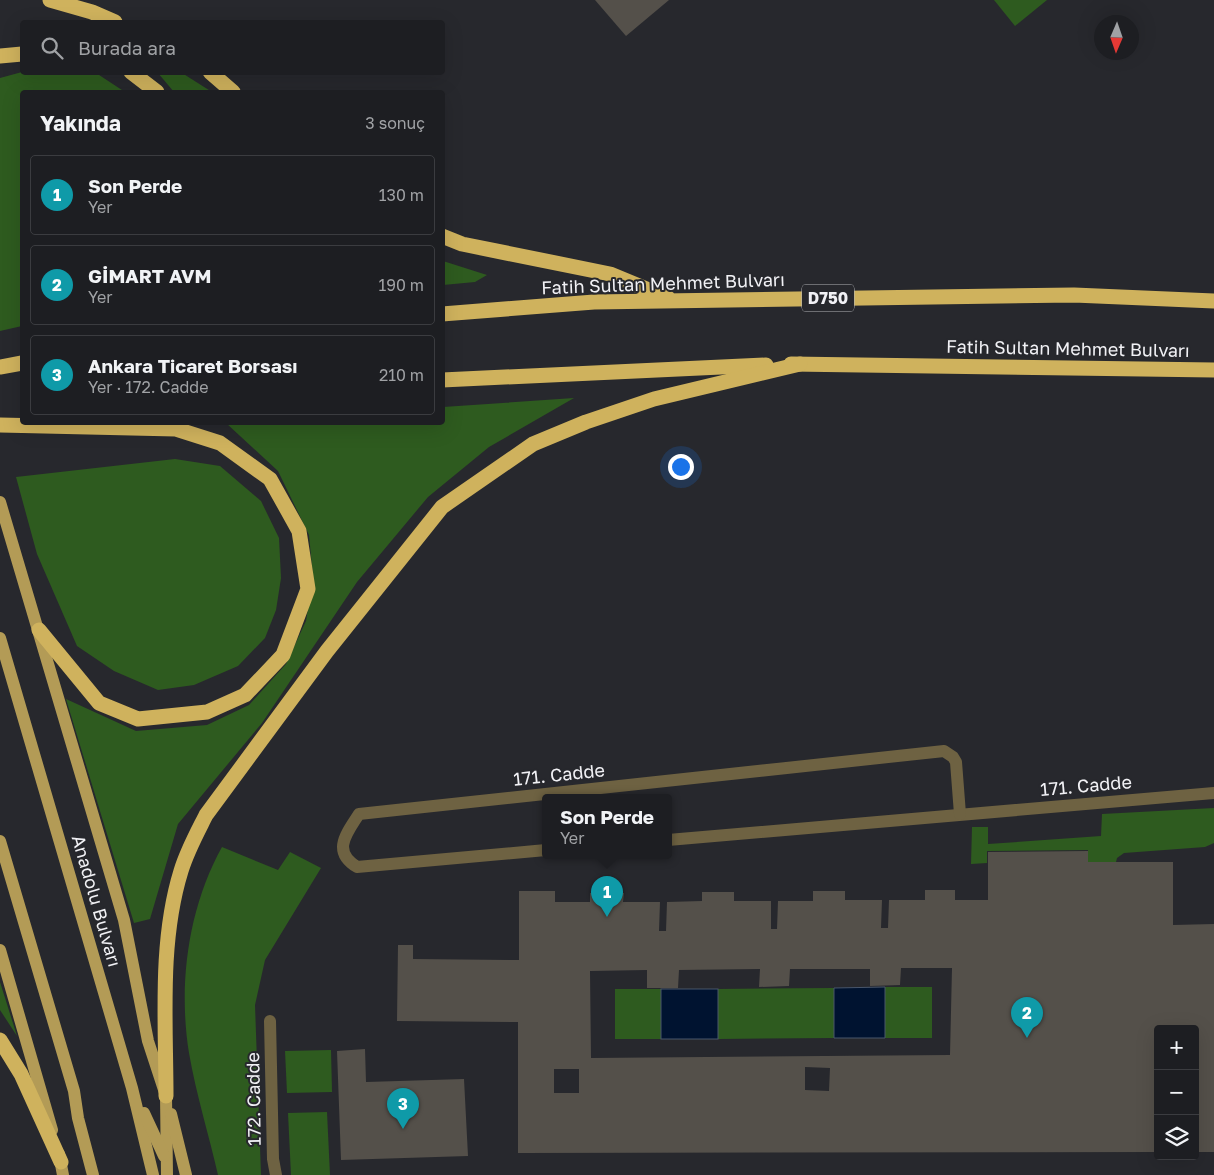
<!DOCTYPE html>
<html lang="tr">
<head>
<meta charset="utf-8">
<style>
	body { margin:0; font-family:"Golos Text",sans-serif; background:#25272a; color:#f1f3f6 }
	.controls { position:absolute; right:15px; bottom:15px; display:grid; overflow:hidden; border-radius:5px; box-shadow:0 5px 20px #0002 }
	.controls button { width:45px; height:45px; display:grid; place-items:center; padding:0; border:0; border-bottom:1px solid #3b3c40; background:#1d1e22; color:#f1f3f6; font:25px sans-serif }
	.compass { position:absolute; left:1094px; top:15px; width:45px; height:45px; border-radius:50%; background:#1d1e22; box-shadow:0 5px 20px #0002; rotate:182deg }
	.you { position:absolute; left:680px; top:466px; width:18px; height:18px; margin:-12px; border:4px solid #fff; border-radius:50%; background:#1a73e8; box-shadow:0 0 0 8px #1a73e833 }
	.badge { display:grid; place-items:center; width:32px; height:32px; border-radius:50%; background:#db2777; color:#fff; font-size:16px; font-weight:700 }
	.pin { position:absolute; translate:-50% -41px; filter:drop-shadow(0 1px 2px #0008) }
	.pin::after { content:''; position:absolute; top:26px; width:18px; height:15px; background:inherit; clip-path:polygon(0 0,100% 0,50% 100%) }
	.popup { position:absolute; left:542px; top:794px; width:130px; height:65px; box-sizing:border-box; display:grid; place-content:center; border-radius:5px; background:#1d1e22; filter:drop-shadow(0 1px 4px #0005); font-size:16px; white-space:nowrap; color:#a0a2a5 }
	.popup b { font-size:19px; color:#f1f3f6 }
	.popup::after { content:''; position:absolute; left:50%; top:100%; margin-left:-10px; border:10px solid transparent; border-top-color:#1d1e22 }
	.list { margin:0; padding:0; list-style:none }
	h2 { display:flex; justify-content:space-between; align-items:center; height:65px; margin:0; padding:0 20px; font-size:21px }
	h2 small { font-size:16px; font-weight:400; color:#a0a2a5 }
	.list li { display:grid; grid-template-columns:32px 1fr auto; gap:15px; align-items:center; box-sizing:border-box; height:80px; margin:0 10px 10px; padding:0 10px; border:1px solid #3b3c40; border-radius:5px }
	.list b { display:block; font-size:19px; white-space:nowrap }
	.list p { margin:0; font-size:16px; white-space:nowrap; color:#a0a2a5 }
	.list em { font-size:16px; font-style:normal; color:#a0a2a5 }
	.icon { flex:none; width:28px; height:28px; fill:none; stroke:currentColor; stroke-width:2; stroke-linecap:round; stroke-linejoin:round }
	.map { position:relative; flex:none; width:1214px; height:1175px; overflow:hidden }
	.search { position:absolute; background:#1d1e22; box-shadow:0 5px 20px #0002; left:20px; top:20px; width:425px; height:55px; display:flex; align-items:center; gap:12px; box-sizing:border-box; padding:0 18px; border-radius:5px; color:#a0a2a5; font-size:19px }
	.panel { position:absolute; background:#1d1e22; box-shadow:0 5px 20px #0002; left:20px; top:90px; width:425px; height:335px; border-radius:5px }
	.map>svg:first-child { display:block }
	.green { fill:#2e5b1f }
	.water { fill:#001330; stroke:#48566b }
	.building { fill:#54504a; fill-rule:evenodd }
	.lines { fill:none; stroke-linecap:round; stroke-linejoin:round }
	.minor { stroke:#6e6242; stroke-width:12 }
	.major { stroke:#b39b56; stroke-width:12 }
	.highway { stroke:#cfb25d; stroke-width:15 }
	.labels { text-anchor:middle; stroke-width:4; stroke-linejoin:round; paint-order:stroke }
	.shield { fill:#27282d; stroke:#b4b5b9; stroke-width:1 }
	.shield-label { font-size:16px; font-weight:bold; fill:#f1f1f5 }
	.street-label { font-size:18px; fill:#f1f1f5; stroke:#27282d }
</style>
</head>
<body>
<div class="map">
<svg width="1214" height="1175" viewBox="0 0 1214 1175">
	<rect width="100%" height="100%" fill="#27282d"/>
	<g class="green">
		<polygon points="994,0 1047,0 1015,26"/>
		<polygon points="22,72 96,73 125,92 22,92 22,326 0,331 0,78"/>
		<polygon points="158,73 182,73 212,92 174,92"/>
		<polygon points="442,261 443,261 487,275 475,282 443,285"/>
		<polygon points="574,398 489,447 428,497 357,582 262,723 178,824 150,919 134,923 66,699 136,731 207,725 249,705 286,664 306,621 313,577 309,535 278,471 226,423 442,422 443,407"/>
		<polygon points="175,459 220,466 261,501 279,538 281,578 276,610 265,638 238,666 194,685 158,690 114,671 77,646 37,554 16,477"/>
		<polygon points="1214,808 1214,843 1205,847 1124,853 1117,858 1116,862 1088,862 1088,850 987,851 987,863 971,864 972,827 988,827 988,844 1101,836 1102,814"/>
		<path d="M222,847L278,870L290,852L321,868L265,960L255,1005L261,1175H218C209,1135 196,1094 189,1053C178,985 188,908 222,847Z"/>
		<polygon points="0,982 17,1036 0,1010"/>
		<polygon points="932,987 932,1038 885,1038 885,987"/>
		<polygon points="834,988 834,1038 718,1039 718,989"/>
		<rect x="615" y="989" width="46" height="50"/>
		<polygon points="331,1050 332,1092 287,1093 285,1051"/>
		<polygon points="327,1112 330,1175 291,1175 288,1113"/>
	</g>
	<g class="water">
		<polygon points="885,987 885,1038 834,1038 834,988"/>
		<rect x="661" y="989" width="57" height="50"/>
	</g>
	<g class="building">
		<polygon points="595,0 669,0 626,36"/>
		<path d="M1088,851V862H1173V925L1214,924V1152H1195V1029H1158V1152L518,1153V1022L397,1021L398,945H413V959L519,960V891H555V902H590V893H624L623,902H660L659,931H666L667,902L702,901V892H734V901H771V929H777L778,901H813V891H845V900H882L881,928H888L889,900H925V890H955V900H988V852ZM901,968H952L950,1055L591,1058L590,971L647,970V988H678L679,970L760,969L759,987L789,986L790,969H870V986L900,985ZM805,1067L830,1068L829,1091L805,1090ZM554,1069H579V1093H554Z"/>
		<polygon points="365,1049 366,1082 464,1079 468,1156 341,1160 337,1051"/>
	</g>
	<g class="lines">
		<g class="minor">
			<polyline points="668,840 1214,793"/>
			<path d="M546,850L357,867C331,851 347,833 359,814L944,751L953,757L956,762L960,814"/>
			<polyline points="270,1021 273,1159 276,1175"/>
		</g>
		<g class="major">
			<polyline points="0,502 124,920 148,1041 166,1096 167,1175"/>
			<polyline points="0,638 132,1088 153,1175"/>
			<polyline points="0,841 74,1091 78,1118 93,1175"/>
			<polyline points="0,950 52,1130"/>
			<polyline points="144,1113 164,1156"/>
			<polyline points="171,1114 186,1175"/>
			<polyline points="59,1154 63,1175"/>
		</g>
		<g class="highway">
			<polyline points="50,0 92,12 115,22"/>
			<polyline points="0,56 22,54"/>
			<polyline points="131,72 157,92"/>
			<polyline points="210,72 233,92"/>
			<polyline points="442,236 462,244 610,274 668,298"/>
			<polyline points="442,314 594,302 1074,295 1214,301"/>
			<polyline points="791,364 1214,370"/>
			<polyline points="0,367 22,363"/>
			<polyline points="442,380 766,365"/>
			<polyline points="0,425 176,429 220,443 270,479 299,531 308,589 283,655 245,695 207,712 138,719 99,703 39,630"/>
			<polyline points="0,1040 21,1074 61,1162"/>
			<path d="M166,1096C166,1023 159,942 181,871C187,851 197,833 206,815L327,651L442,507L533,444L586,422L654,399L800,364"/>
		</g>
	</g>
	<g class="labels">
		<rect class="shield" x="802" y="284.5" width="52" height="27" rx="4"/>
		<g class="shield-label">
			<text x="828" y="304">D750</text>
		</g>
		<g class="street-label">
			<text transform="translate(663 284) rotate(-2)" y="6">Fatih Sultan Mehmet Bulvarı</text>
			<text transform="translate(1068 349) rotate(1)" y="6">Fatih Sultan Mehmet Bulvarı</text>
			<text transform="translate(559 775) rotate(-6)" y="6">171. Cadde</text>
			<text transform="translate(1086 786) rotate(-5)" y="6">171. Cadde</text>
			<text transform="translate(96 901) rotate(74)" y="6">Anadolu Bulvarı</text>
			<text transform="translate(254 1099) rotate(-91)" y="6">172. Cadde</text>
		</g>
	</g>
</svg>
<div class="controls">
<button>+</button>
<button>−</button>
<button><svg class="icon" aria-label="layers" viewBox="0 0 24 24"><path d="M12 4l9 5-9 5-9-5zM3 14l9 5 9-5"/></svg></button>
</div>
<svg class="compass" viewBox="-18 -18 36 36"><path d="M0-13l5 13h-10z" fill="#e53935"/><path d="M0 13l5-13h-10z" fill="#a0a2a5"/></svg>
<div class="you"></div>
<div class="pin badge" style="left:607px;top:917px;background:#0f9aa8">1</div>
<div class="popup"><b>Son Perde</b>Yer</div>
<div class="pin badge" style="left:1027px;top:1038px;background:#0f9aa8">2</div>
<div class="pin badge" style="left:403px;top:1129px;background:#0f9aa8">3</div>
<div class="search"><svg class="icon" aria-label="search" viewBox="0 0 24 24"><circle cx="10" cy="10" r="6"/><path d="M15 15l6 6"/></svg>Burada ara</div>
<section class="panel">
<h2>Yakında<small>3 sonuç</small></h2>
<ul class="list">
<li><span class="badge" style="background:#0f9aa8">1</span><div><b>Son Perde</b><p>Yer</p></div><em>130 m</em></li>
<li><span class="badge" style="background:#0f9aa8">2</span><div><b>GİMART AVM</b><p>Yer</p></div><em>190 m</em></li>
<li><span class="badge" style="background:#0f9aa8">3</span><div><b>Ankara Ticaret Borsası</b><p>Yer · 172. Cadde</p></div><em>210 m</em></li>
</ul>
</section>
</div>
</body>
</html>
